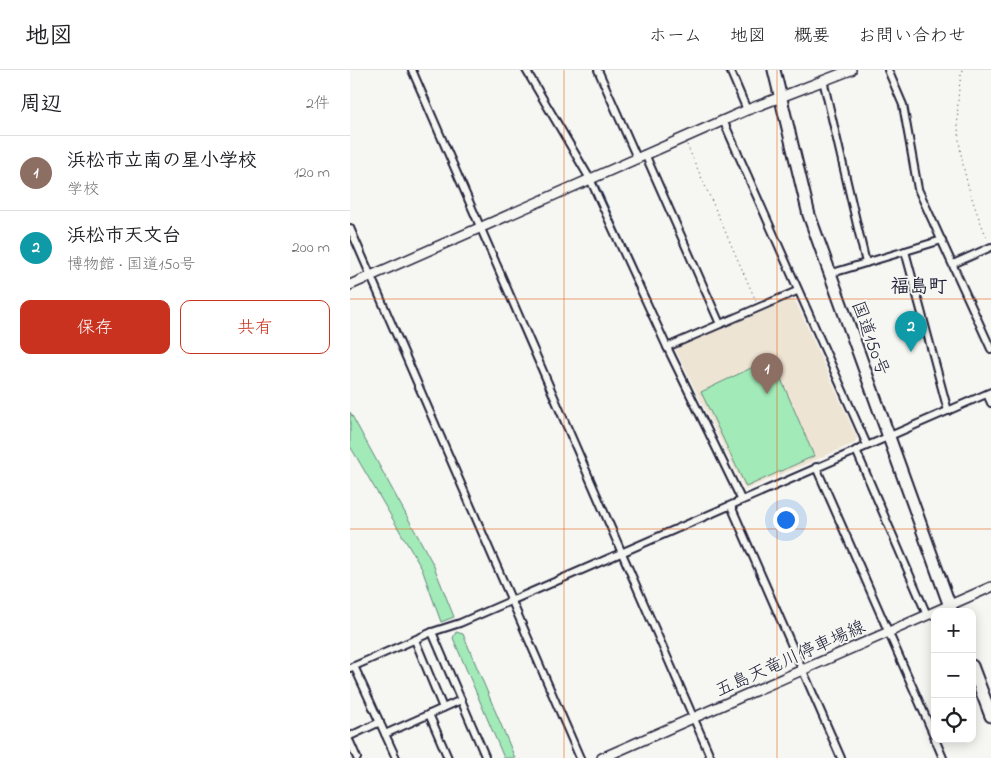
<!DOCTYPE html>
<html lang="ja">
<head>
<meta charset="utf-8">
<style>
	body { margin:0; font-family:"Indie Flower","Klee One",sans-serif; background:#f6f6f6; color:#202124 }
	.controls { position:absolute; right:15px; bottom:15px; display:grid; overflow:hidden; border-radius:10px; box-shadow:0 2px 12px #0003 }
	.controls button { width:45px; height:45px; display:grid; place-items:center; padding:0; border:0; border-bottom:1px solid #e0e0e0; background:#fff; color:#202124; font:25px sans-serif }
	.you { position:absolute; left:435px; top:449px; width:18px; height:18px; margin:-12px; border:4px solid #fff; border-radius:50%; background:#1a73e8; box-shadow:0 0 0 8px #1a73e833 }
	.badge { display:grid; place-items:center; width:32px; height:32px; border-radius:50%; background:#c8321e; color:#fff; font-size:16px; font-weight:700 }
	.pin { position:absolute; translate:-50% -41px; filter:drop-shadow(0 1px 2px #0008) }
	.pin::after { content:''; position:absolute; top:26px; width:18px; height:15px; background:inherit; clip-path:polygon(0 0,100% 0,50% 100%) }
	.list { margin:0; padding:0; list-style:none }
	h2 { display:flex; justify-content:space-between; align-items:center; height:65px; margin:0; padding:0 20px; font-size:21px }
	h2 small { font-size:16px; font-weight:400; color:#757577 }
	.list li { display:grid; grid-template-columns:32px 1fr auto; gap:15px; align-items:center; box-sizing:border-box; height:75px; padding:0 20px; border-top:1px solid #e0e0e0 }
	.list b { display:block; font-size:19px; white-space:nowrap }
	.list p { margin:0; font-size:16px; white-space:nowrap; color:#757577 }
	.list em { font-size:16px; font-style:normal; color:#757577 }
	.actions { display:flex; gap:10px; padding:15px 20px }
	.actions a { flex:1; padding:11px 0; border:1px solid #c8321e; border-radius:10px; text-align:center; font-size:18px; color:#c8321e }
	.actions .main { background:#c8321e; color:#fff }
	.icon { flex:none; width:28px; height:28px; fill:none; stroke:currentColor; stroke-width:2; stroke-linecap:round; stroke-linejoin:round }
	.map { position:relative; flex:none; width:641px; height:688px; overflow:hidden }
	header { display:flex; align-items:center; gap:30px; box-sizing:border-box; height:70px; padding:0 25px; background:#fff; border-bottom:1px solid #e0e0e0 }
	header strong { font-size:24px }
	nav { display:flex; gap:28px; margin-inline-start:auto; font-size:18px }
	main { display:flex }
	aside { flex:1; background:#fff }
	.map>svg:first-child { display:block }
	.built { fill:#eee4d4 }
	.green { fill:#a2eab8; stroke:#62867a }
	.lines { fill:none; stroke-linecap:round; stroke-linejoin:round }
	.stream { stroke:#6584a7; stroke-width:2 }
	.street-casing { stroke:#22223b; stroke-width:10 }
	.secondary-casing { stroke:#22223b; stroke-width:12 }
	.highway-casing { stroke:#22223b; stroke-width:15 }
	.path { stroke:#22223b; stroke-width:1; stroke-dasharray:1 4; stroke-linecap:butt }
	.street { stroke:#f6f6f2; stroke-width:6 }
	.secondary { stroke:#f6f6f2; stroke-width:9 }
	.highway { stroke:#f6f6f2; stroke-width:11 }
	.grid { fill:none; stroke:#e8590c; stroke-width:1; stroke-opacity:0.55 }
	.labels { text-anchor:middle; stroke-width:4; stroke-linejoin:round; paint-order:stroke }
	.street-label { font-size:18px; fill:#22223b; stroke:#f6f6f2 }
	.neighbourhood-label { font-size:19px; font-weight:bold; fill:#22223b; stroke:#f6f6f2 }
</style>
</head>
<body>
<header>
<strong>地図</strong>
<nav><a>ホーム</a><a>地図</a><a>概要</a><a>お問い合わせ</a></nav>
</header>
<main>
<aside>
<h2>周辺<small>2件</small></h2>
<ul class="list">
<li><span class="badge" style="background:#8d6e63">1</span><div><b>浜松市立南の星小学校</b><p>学校</p></div><em>120 m</em></li>
<li><span class="badge" style="background:#0f9aa8">2</span><div><b>浜松市天文台</b><p>博物館 · 国道150号</p></div><em>200 m</em></li>
</ul>
<div class="actions"><a class="main">保存</a><a>共有</a></div>
</aside>
<div class="map">
<svg width="641" height="688" viewBox="0 0 641 688">
	<rect width="100%" height="100%" fill="#f6f6f2"/>
	<filter id="ink" filterUnits="userSpaceOnUse"><feTurbulence type="fractalNoise" baseFrequency=".02" numOctaves="2"/><feDisplacementMap in="SourceGraphic" scale="10" xChannelSelector="R" yChannelSelector="G"/><feConvolveMatrix kernelMatrix="1 2 1 2 8 2 1 2 1" color-interpolation-filters="sRGB"/></filter>
	<g filter="url(#ink)">
		<polygon class="built" points="441,229 446,232 507,368 505,373 395,420 325,279"/>
		<g class="green">
			<polygon points="422,288 464,386 396,417 351,322"/>
			<polygon points="0,342 83,494 104,547 91,552 72,499 0,376"/>
			<polygon points="106,562 113,564 165,688 154,688 103,568"/>
		</g>
		<g class="lines">
			<g class="stream">
				<polyline points="180,0 241,103"/>
				<polyline points="246,111 317,269"/>
				<polyline points="323,281 380,400"/>
			</g>
			<defs>
				<g id="street">
					<polyline points="62,0 361,688"/>
					<polyline points="176,0 240,109 317,277 391,429"/>
					<polyline points="248,0 287,88"/>
					<polyline points="380,0 397,40"/>
					<polyline points="538,0 553,35 568,119 641,279"/>
					<polyline points="473,10 516,193"/>
					<polyline points="373,50 517,375"/>
					<polyline points="295,84 370,254"/>
					<polyline points="0,158 230,688"/>
					<polyline points="555,181 598,341"/>
					<polyline points="603,194 641,177"/>
					<polyline points="479,204 592,170"/>
					<polyline points="317,277 447,221"/>
					<polyline points="637,324 641,333"/>
					<polyline points="506,380 577,545"/>
					<polyline points="466,397 585,668"/>
					<polyline points="381,436 491,688"/>
					<polyline points="82,562 135,686"/>
					<polyline points="65,570 93,638"/>
					<polyline points="4,596 46,688"/>
					<polyline points="0,598 82,562 110,553 641,322"/>
					<polyline points="79,644 98,688"/>
					<polyline points="35,664 111,630"/>
					<polyline points="0,666 30,652"/>
					<polyline points="585,669 593,688"/>
					<polyline points="0,672 7,688"/>
				</g>
				<g id="secondary">
					<polyline points="0,215 397,40 501,0"/>
					<polyline points="252,688 641,517"/>
				</g>
				<g id="highway">
					<polyline points="424,0 459,145 602,542"/>
					<polyline points="622,596 641,646"/>
				</g>
			</defs>
			<use href="#street" class="street-casing"/>
			<use href="#secondary" class="secondary-casing"/>
			<use href="#highway" class="highway-casing"/>
			<g class="path">
				<path d="M612,0C600,60 614,115 638,170"/>
				<polyline points="337,75 406,231"/>
			</g>
			<use href="#street" class="street"/>
			<use href="#secondary" class="secondary"/>
			<use href="#highway" class="highway"/>
		</g>
	</g>
	<path class="grid" d="M214,0V688M427,0V688M0,229H641M0,459H641"/>
	<g class="labels">
		<g class="street-label">
			<text transform="translate(521 268) rotate(70)" y="6">国道150号</text>
			<text transform="translate(440 588) rotate(-24)" y="6">五島天竜川停車場線</text>
		</g>
		<g class="neighbourhood-label">
			<text x="569" y="222">福島町</text>
		</g>
	</g>
</svg>
<div class="controls">
<button>+</button>
<button>−</button>
<button><svg class="icon" aria-label="locate" viewBox="0 0 24 24"><circle cx="12" cy="12" r="6"/><path d="M12 2v4M12 18v4M2 12h4M18 12h4"/></svg></button>
</div>
<div class="you"></div>
<div class="pin badge" style="left:417px;top:324px;background:#8d6e63">1</div>
<div class="pin badge" style="left:561px;top:282px;background:#0f9aa8">2</div>
</div>
</main>
</body>
</html>
